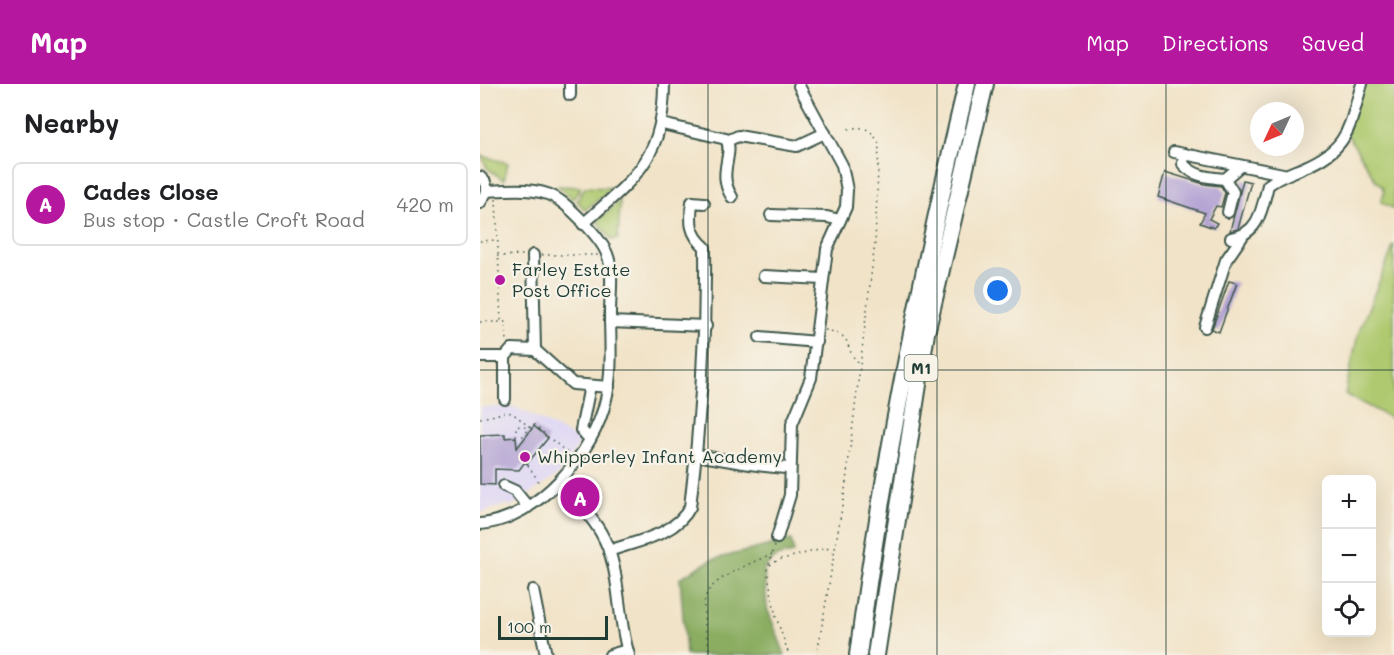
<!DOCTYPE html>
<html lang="en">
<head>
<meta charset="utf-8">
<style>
	body { margin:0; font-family:Mali,sans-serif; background:#f6f6f6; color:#202124 }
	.controls { position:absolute; right:18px; bottom:18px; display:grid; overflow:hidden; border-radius:9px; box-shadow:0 6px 24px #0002 }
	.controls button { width:54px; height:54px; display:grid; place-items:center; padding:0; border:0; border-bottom:2px solid #e0e0e0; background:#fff; color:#202124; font:30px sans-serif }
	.compass { position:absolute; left:770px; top:18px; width:54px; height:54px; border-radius:50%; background:#fff; box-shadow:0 6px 24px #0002; rotate:226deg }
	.scale { position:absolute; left:18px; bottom:15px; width:110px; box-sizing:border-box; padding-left:6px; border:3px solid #1f3d34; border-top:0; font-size:16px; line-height:21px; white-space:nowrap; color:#1f3d34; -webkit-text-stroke:4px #f7f3e8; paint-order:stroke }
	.you { position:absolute; left:518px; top:207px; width:21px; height:21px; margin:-15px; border:4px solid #fff; border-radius:50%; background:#1a73e8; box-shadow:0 0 0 9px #1a73e833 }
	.badge { display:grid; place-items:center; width:39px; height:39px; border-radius:50%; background:#b5179e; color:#fff; font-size:20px; font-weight:700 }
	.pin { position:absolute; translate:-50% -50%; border:3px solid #fff; box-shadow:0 2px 6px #0006 }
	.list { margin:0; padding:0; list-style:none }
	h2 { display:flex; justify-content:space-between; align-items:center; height:78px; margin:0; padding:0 24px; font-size:26px }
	h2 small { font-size:20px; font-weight:400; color:#757577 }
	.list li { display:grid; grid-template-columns:39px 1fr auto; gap:18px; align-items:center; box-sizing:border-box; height:84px; margin:0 12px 12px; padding:0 12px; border:2px solid #e0e0e0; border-radius:9px }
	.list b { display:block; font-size:22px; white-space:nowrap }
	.list p { margin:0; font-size:20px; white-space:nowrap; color:#757577 }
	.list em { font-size:20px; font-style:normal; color:#757577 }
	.icon { flex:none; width:33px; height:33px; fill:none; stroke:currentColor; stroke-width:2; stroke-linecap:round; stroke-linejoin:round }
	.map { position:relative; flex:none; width:914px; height:571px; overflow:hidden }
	header { display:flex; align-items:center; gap:36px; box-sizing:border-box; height:84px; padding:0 30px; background:#b5179e; color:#fff }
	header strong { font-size:28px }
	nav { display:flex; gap:33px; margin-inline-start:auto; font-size:21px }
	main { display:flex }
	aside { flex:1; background:#fff }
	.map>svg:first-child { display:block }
	.built { fill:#ddd5f6 }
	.green { fill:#afc96f; stroke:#678352; stroke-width:1.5 }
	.forest { fill:#8bad62; stroke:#55754b; stroke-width:1.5 }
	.building { fill:#b0a0d3 }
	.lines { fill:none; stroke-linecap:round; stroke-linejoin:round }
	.minor-casing { stroke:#3e564a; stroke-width:14 }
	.highway-casing { stroke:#3e564a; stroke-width:20 }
	.path { stroke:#3e564a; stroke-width:1.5; stroke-dasharray:1.5 4.5; stroke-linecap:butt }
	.minor { stroke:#fff; stroke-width:10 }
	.highway { stroke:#fff; stroke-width:16 }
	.grid { fill:none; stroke:#1f3d34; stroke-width:1.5; stroke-opacity:0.55 }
	.poi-dot { fill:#b5179e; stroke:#f7f3e8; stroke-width:2 }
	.labels { text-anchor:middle; stroke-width:4.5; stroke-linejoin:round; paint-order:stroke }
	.shield { fill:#f7f3e8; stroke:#60746a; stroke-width:1.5 }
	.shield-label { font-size:16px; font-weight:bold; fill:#1f3d34 }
	.poi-label { font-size:18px; fill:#1f3d34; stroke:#f7f3e8; text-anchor:start }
</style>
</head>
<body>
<header>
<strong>Map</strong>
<nav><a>Map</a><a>Directions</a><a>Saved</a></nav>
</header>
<main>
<aside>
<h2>Nearby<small></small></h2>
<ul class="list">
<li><span class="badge">A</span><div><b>Cades Close</b><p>Bus stop · Castle Croft Road</p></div><em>420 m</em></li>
</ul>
</aside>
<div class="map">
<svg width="914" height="571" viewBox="0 0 914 571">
	<rect width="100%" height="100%" fill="#f7f3e8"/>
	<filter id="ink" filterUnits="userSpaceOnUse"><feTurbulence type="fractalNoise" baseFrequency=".0167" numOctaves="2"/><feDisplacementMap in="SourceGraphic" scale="12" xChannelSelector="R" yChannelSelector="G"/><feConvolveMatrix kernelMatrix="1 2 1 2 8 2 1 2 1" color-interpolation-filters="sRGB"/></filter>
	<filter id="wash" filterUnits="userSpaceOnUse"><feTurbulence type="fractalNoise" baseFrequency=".008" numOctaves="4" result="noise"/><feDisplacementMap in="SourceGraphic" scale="24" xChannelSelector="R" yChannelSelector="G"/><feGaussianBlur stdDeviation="1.35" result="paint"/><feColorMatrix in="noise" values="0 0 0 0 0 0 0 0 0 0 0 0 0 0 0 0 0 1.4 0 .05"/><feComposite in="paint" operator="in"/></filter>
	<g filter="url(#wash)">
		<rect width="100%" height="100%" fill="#f1e3c8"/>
		<polygon class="built" points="0,323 35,323 101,357 80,389 31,423 28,420 0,429"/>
		<g class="green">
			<path d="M883,0H914V125L901,118C905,107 905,104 896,97L867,50Z"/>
			<polygon points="2,72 28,79 24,96 7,84"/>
			<polygon points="78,102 100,103 100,106 93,115"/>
			<polygon points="105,103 133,104 105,126 97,117"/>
			<polygon points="140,117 138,155 132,156 117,137"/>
			<polygon points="914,161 914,336 865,310 878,250"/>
		</g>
		<polygon class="forest" points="311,456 314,469 296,473 284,484 287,524 305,571 206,571 200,494 231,476"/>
		<g id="blocks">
			<g class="building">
				<polygon points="685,88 724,100 741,102 745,109 741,123 736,122 729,135 737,139 734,144 720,139 725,129 678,113"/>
				<polygon points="763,96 771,98 767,112 758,145 750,147"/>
				<polygon points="749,197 757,199 739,248 732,245"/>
				<polygon points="54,342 68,354 47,380 45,378 39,386 15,385 15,401 0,400 0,351 25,350 25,354 36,353 37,364"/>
			</g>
		</g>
	</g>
	<g filter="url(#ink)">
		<use href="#blocks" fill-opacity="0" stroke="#3e564a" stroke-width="1.5"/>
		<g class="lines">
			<defs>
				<g id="minor">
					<polyline points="90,11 90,0"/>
					<path d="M182,40L246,55C255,70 236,89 252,113"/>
					<polyline points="247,57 258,52 317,62 345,49"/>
					<polyline points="694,68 803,90"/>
					<path d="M704,70L703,80C715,93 728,93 745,95L760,82"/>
					<polyline points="0,93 5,98 7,107 0,119"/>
					<polyline points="745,95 753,108 748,128"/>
					<polyline points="291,131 347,133 360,136"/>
					<path d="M103,140C155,94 184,74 184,0"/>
					<path d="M751,154C779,150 782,125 788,101C800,92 811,89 825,83C870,64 869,42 882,0"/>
					<polyline points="53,171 55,266"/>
					<polyline points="284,192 343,195"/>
					<polyline points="130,238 226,242"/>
					<polyline points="725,243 746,176 762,153"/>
					<polyline points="280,253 337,258"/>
					<polyline points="0,273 25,273 32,265 55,266 93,300 129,303"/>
					<polyline points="25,273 25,315"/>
					<polyline points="110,355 101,346 110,302"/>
					<path d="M216,371C249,376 277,383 310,384"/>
					<path d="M79,399C94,415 110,430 121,449C142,485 136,532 149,571"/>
					<polyline points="24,402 35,407 48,423"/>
					<path d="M0,440C57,436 115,368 126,315C133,288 130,257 130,229C130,210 134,187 127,170C121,154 89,121 74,113C56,103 27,106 7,107"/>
					<polyline points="297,454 310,411 312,340 331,294 347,165 366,123 367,106 362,81 319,2"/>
					<path d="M129,467C157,457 196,451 210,423C221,336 226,250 225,163C209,149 210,138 212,118L224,119"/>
					<polyline points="53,506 66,571"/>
					<polyline points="130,571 147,566"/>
				</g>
				<g id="highway">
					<path d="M378,571C403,379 442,188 487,0"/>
					<polyline points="396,571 446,249 505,0"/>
				</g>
			</defs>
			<use href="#minor" class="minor-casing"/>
			<use href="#highway" class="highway-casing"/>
			<g class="path">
				<polyline points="16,115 21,238 26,238 27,259"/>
				<polyline points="0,157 16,156"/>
				<polyline points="62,171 118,171"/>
				<polyline points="17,172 43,171"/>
				<polyline points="0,238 20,238"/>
				<path d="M345,246C377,252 361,263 379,279"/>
				<path d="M0,334C31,330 23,319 50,344L41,354"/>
				<polyline points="36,352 36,342 50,344 53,340 90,371"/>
				<polyline points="48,381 61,401"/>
				<polyline points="295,462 287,486 296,533 309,571"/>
				<polyline points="290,481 298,476 347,464 352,469"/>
				<path d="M230,571C228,554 219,526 227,509C235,493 276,477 292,470"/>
				<path d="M337,571L365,406L395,159L399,60C392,46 385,41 368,45"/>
			</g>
			<use href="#minor" class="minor"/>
			<use href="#highway" class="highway"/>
		</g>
	</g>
	<path class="grid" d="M228,0V571M457,0V571M686,0V571M0,286H914"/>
	<g class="poi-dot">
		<circle cx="20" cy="196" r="6"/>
		<circle cx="45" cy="373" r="6"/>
	</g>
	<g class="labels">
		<rect class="shield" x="424.5" y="271" width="33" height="26" rx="4.5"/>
		<g class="shield-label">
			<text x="441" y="290">M1</text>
		</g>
		<g class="poi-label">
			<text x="32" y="192">Farley Estate<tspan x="32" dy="21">Post Office</tspan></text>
			<text x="57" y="379">Whipperley Infant Academy</text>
		</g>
	</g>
</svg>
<div class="controls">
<button>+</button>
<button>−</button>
<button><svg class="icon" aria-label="locate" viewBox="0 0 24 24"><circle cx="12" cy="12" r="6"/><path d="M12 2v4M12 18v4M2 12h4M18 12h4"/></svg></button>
</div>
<svg class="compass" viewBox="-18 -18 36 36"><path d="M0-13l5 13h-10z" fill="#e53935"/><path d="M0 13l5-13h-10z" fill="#757577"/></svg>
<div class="scale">100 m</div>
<div class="you"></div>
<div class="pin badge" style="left:100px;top:413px">A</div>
</div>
</main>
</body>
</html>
